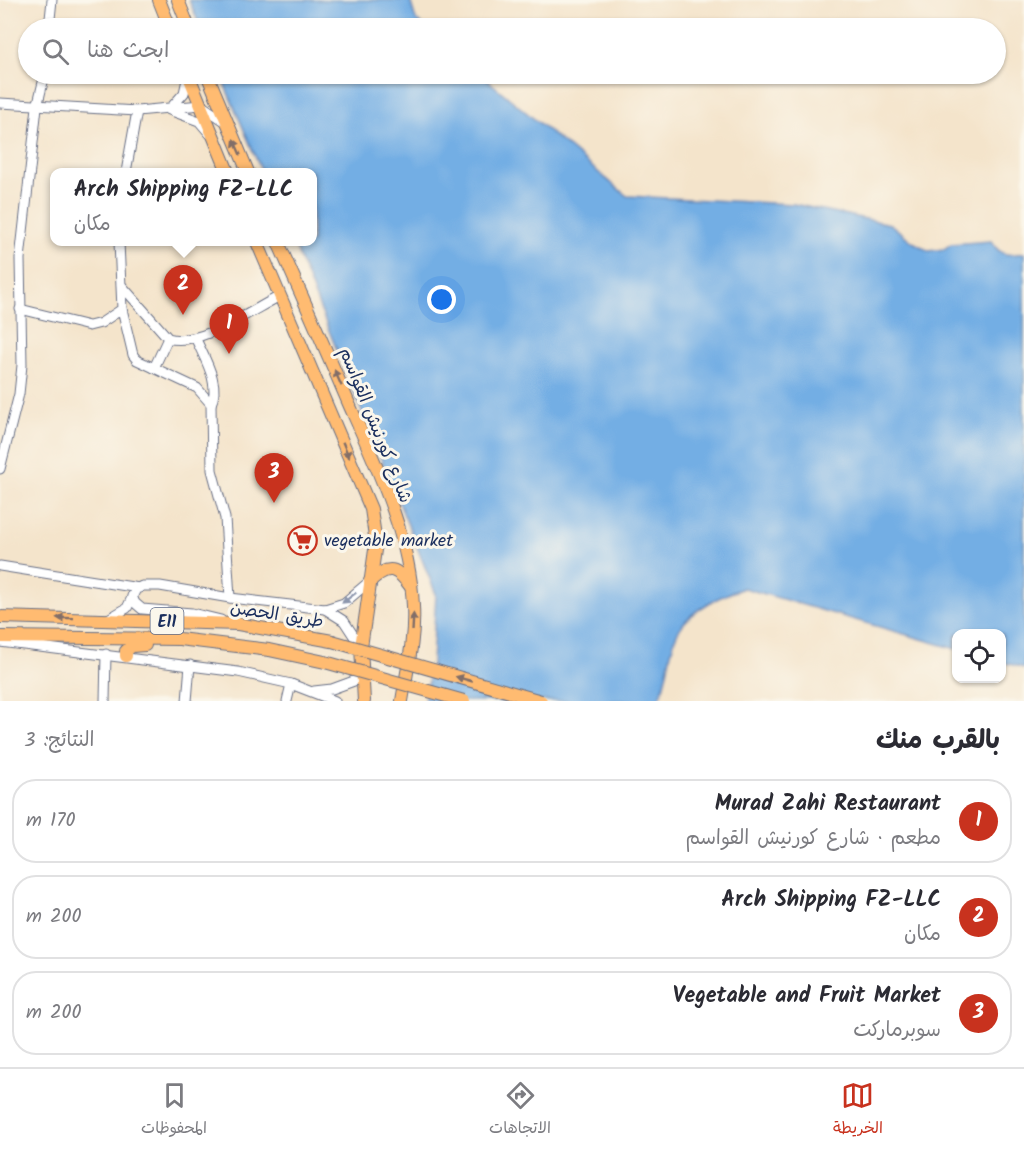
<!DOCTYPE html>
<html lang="ar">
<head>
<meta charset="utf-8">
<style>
	body { margin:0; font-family:Kalam,"Playpen Sans Arabic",sans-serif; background:#f2f2f3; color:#2b2b33; direction:rtl }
	.controls { position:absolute; right:18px; bottom:18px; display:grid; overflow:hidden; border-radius:12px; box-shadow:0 2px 4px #0004 }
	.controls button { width:54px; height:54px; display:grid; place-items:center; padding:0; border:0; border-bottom:2px solid #e1e1e2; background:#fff; color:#2b2b33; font:30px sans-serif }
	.you { position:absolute; left:442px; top:300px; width:21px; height:21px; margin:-15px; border:4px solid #fff; border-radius:50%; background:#1a73e8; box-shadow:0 0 0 9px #1a73e833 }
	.badge { display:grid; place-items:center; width:39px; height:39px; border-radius:50%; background:#c8321e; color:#fff; font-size:20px; font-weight:700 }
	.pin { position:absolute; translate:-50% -50px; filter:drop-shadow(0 2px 3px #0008) }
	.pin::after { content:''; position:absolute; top:32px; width:21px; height:18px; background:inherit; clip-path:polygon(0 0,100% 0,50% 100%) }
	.popup { position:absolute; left:50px; top:168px; width:267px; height:78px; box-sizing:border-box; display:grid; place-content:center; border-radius:12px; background:#fff; filter:drop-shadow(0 2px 4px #0005); font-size:20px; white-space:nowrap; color:#7c7c81 }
	.popup b { font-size:22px; color:#2b2b33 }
	.popup::after { content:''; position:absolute; left:50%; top:100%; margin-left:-12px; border:12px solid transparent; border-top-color:#fff }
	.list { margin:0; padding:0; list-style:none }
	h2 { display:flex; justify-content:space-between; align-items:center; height:78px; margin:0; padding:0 24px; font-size:26px }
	h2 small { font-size:20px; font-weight:400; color:#7c7c81 }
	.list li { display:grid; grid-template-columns:39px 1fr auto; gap:18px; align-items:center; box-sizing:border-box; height:84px; margin:0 12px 12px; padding:0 12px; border:2px solid #e1e1e2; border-radius:24px }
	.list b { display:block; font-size:22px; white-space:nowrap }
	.list p { margin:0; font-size:20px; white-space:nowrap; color:#7c7c81 }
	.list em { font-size:20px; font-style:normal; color:#7c7c81 }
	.icon { flex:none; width:33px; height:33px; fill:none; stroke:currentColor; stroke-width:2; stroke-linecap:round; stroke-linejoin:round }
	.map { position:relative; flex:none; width:1024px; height:701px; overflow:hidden; direction:ltr }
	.search { position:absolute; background:#fff; box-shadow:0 2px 4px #0004; left:18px; right:18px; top:18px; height:66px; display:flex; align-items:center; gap:15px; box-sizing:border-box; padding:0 21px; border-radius:33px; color:#7c7c81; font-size:22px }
	.sheet { height:366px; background:#fff }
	nav { display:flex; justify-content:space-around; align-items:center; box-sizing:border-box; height:84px; border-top:2px solid #e1e1e2; background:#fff; font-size:16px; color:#7c7c81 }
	nav a { display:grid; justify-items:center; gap:3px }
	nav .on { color:#c8321e }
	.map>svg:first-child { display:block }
	.water { fill:#73aee4; stroke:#476ea1; stroke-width:1.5 }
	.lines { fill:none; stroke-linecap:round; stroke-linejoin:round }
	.minor-casing { stroke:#676e84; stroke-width:11 }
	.major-casing { stroke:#676e84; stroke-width:14 }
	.minor { stroke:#fff; stroke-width:9 }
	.major { stroke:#ffbb71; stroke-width:12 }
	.major-bridge-casing { stroke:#676e84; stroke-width:14; stroke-linecap:butt }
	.major-bridge { stroke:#ffbb71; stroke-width:12 }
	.oneway { fill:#826e67 }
	.oneway2 { fill:#8d97ae }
	.labels { text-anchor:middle; stroke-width:6; stroke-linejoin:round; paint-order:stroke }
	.shield { fill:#fbf7ec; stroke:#5e6b89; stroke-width:1.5 }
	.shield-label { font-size:16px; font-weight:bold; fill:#1b2f5e }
	.street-label { font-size:18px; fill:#1b2f5e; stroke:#fbf7ec }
	.poi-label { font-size:18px; fill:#1b2f5e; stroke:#fbf7ec; text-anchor:start }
</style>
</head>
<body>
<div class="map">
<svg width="1024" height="701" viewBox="0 0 1024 701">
	<rect width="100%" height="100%" fill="#fbf7ec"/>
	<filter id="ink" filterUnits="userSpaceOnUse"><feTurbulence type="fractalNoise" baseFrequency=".0167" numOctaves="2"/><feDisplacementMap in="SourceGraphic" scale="12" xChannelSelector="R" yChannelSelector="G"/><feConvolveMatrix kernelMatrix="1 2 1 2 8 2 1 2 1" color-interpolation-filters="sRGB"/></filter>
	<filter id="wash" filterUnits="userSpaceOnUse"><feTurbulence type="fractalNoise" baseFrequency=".008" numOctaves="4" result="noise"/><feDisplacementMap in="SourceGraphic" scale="24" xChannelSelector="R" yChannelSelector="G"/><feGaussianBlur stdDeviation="1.35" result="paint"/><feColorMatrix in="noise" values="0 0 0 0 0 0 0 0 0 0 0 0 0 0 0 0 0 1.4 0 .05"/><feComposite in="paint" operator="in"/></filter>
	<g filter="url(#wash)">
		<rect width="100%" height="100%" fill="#f4e4cb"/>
		<g class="water">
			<polygon points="189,0 410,0 416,20 426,28 201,28"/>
			<path d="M220,74H480L627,196L793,204L890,224L913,242L929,251L944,249L951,244L991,241C1000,256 1008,256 1024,253V668L1002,662V634H956V649L744,588C722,595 691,609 679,630C668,649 669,680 658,701H424L432,663L436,594L293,242H312V172H262Z"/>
		</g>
	</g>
	<g filter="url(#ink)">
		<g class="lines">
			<defs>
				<g id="minor">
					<polyline points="49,28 52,0"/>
					<polyline points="0,103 137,111 201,105 226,122"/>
					<polyline points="169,110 184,93 188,75"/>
					<polyline points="172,111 199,121 210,134"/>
					<polyline points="126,172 137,111"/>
					<path d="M122,286L168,338C199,348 252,310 280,296"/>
					<polyline points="20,309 89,326 101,323 122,309 119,242"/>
					<polyline points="122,309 133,355 137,360 197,388 211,404 212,470 225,518 230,598"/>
					<path d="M196,339C204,358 221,384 211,404"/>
					<polyline points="154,368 168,338"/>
					<polyline points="0,469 19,394 22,365 20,259 37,107 45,74"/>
					<polyline points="0,566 139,588"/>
					<polyline points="132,596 135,603 142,609 192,613 221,620"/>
					<polyline points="325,609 344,603 370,581"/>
					<polyline points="108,619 127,608 136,589 142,586 160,586 230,598 325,609 344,621 361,647"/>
					<polyline points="0,642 238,672 291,684 335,701"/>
					<polyline points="314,691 332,689 362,678"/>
					<polyline points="105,701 106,654"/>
					<polyline points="187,701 190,665"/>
					<polyline points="287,701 291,684"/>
				</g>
				<g id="major">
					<polyline points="159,0 170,28"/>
					<polyline points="178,0 189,28"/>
					<polyline points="188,74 228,172"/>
					<polyline points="207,74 248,172"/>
					<polyline points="257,242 371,509 376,543 361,647 364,701"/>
					<path d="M278,242C302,296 326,350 349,404C377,467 410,536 413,606C415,638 407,670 402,701"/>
					<path d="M370,581C389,564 396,567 411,587"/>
					<polyline points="0,617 238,624 332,641"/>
					<polyline points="0,637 179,639 269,650 325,662"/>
					<polyline points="126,656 126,651 132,646 145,645"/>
				</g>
			</defs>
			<use href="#minor" class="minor-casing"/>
			<use href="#major" class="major-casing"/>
			<use href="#minor" class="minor"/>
			<use href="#major" class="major"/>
			<defs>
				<g id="major-bridge">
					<polyline points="332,641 541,701"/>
					<polyline points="325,662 464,701"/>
				</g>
			</defs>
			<use href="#major-bridge" class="major-bridge-casing"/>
			<use href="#major-bridge" class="major-bridge"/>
		</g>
		<defs><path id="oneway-solid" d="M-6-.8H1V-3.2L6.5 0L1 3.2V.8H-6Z" transform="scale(1.5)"/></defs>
		<g class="oneway">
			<use href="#oneway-solid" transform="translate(237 147) rotate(-114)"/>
			<use href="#oneway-solid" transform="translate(338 378) rotate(-114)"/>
			<use href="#oneway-solid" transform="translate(346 450) rotate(67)"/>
			<use href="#oneway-solid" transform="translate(65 618) rotate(-179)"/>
			<use href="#oneway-solid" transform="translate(413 622) rotate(-87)"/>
			<use href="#oneway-solid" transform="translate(464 679) rotate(-164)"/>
		</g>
		<use class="oneway2" href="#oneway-solid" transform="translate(349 598) rotate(143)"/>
	</g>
	<defs>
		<symbol id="supermarket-ring" viewBox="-11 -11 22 22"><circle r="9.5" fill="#fbf7ec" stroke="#c8321e" stroke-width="1.5"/><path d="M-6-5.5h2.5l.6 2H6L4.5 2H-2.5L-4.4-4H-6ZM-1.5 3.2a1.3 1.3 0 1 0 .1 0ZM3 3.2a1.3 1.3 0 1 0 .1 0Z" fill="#c8321e"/></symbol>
	</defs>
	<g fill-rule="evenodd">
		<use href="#supermarket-ring" x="286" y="524" width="33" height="33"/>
	</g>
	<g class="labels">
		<rect class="shield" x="150.5" y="608" width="33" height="26" rx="4.5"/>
		<g class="shield-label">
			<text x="167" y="627">E11</text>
		</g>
		<g class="street-label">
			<text transform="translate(376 425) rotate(68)" y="6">شارع كورنيش القواسم</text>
			<text transform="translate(277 614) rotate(9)" y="6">طريق الحصن</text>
		</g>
		<g class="poi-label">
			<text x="324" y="546">vegetable market</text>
		</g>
	</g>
</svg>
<div class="controls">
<button><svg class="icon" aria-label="locate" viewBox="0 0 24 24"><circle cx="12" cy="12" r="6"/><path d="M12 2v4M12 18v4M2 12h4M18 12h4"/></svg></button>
</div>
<div class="you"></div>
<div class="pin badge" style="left:229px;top:354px">1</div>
<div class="pin badge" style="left:183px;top:315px">2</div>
<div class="popup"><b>Arch Shipping FZ-LLC</b>مكان</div>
<div class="pin badge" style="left:274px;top:503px">3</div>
<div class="search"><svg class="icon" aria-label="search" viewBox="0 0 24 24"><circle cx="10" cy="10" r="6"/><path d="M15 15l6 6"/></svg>ابحث هنا</div>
</div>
<section class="sheet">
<h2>بالقرب منك<small>النتائج: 3</small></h2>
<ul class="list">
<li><span class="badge">1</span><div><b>Murad Zahi Restaurant</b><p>مطعم · شارع كورنيش القواسم</p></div><em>170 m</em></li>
<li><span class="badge">2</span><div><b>Arch Shipping FZ-LLC</b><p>مكان</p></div><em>200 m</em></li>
<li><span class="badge">3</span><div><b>Vegetable and Fruit Market</b><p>سوبرماركت</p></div><em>200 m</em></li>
</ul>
</section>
<nav>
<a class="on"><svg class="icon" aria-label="map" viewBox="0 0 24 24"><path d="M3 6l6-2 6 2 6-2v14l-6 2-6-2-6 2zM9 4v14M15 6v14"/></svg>الخريطة</a>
<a><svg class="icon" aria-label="directions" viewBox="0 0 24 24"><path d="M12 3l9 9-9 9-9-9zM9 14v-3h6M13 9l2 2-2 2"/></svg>الاتجاهات</a>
<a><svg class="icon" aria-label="saved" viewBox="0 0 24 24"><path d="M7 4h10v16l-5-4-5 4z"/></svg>المحفوظات</a>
</nav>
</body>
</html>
